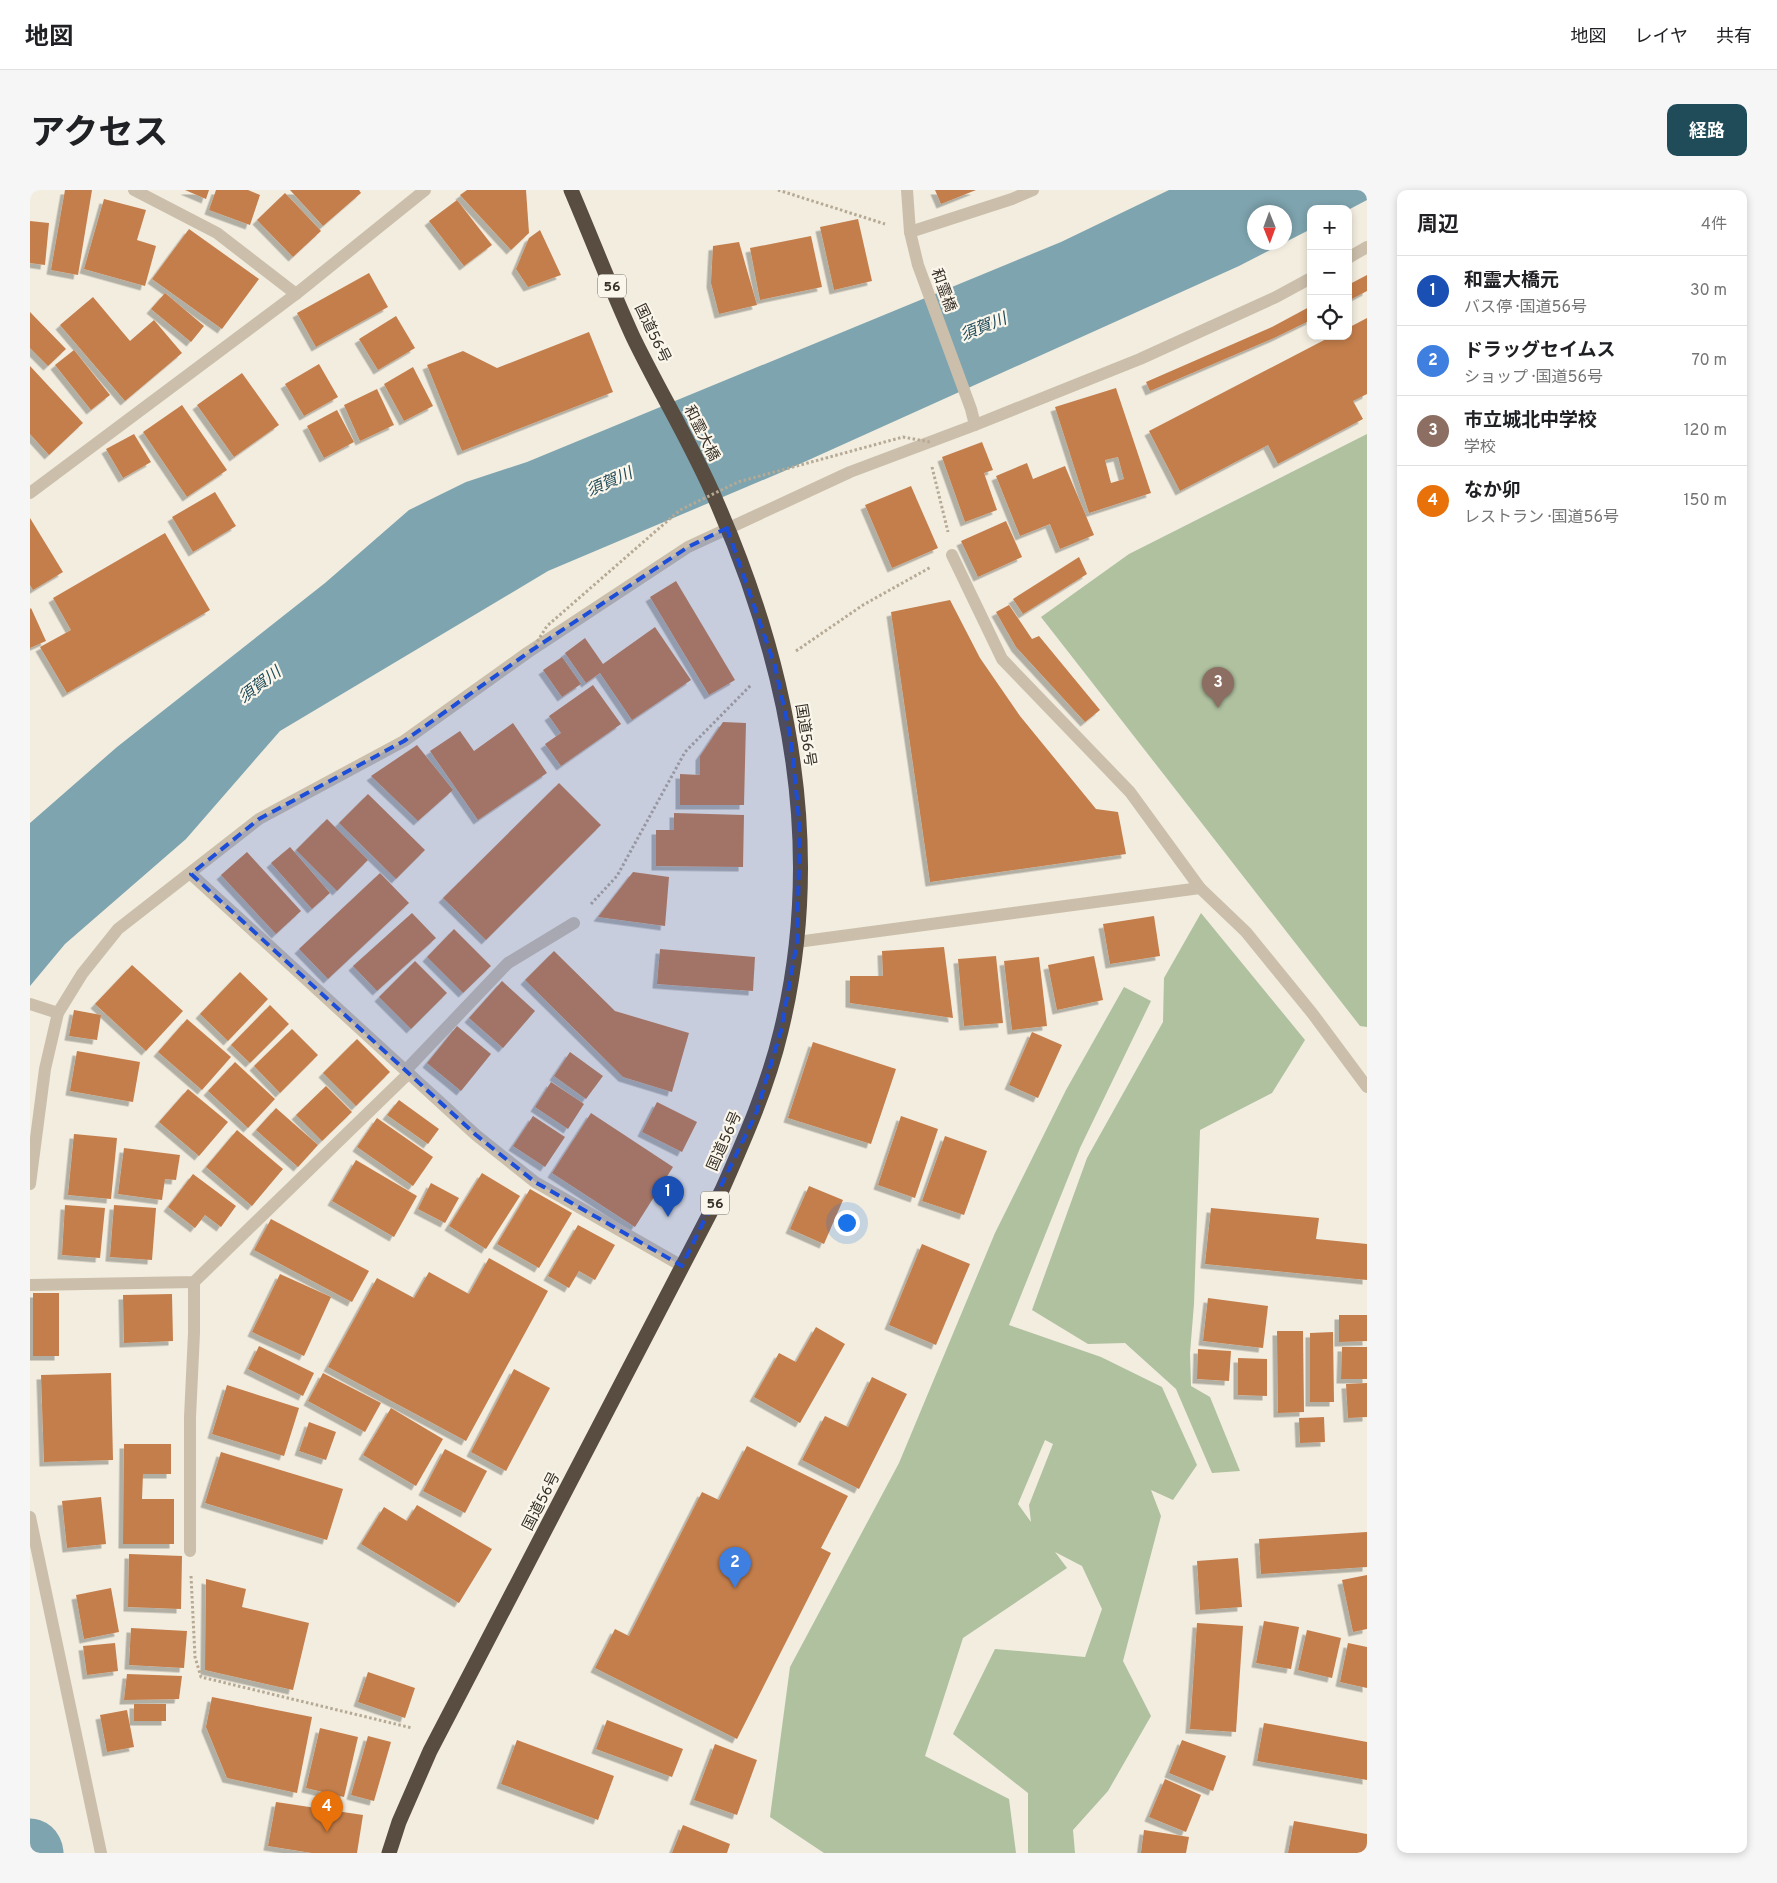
<!DOCTYPE html>
<html lang="ja">
<head>
<meta charset="utf-8">
<style>
	body { margin:0; font-family:Overpass,"Noto Sans JP",sans-serif; background:#f6f6f6; color:#202124 }
	.controls { position:absolute; right:15px; top:15px; display:grid; overflow:hidden; border-radius:10px; box-shadow:0 2px 8px #0003 }
	.controls button { width:45px; height:45px; display:grid; place-items:center; padding:0; border:0; border-bottom:1px solid #e0e0e0; background:#fff; color:#202124; font:25px sans-serif }
	.compass { position:absolute; left:1217px; top:15px; width:45px; height:45px; border-radius:50%; background:#fff; box-shadow:0 2px 8px #0003; rotate:179deg }
	.you { position:absolute; left:816px; top:1032px; width:18px; height:18px; margin:-12px; border:4px solid #fff; border-radius:50%; background:#1a73e8; box-shadow:0 0 0 8px #1a73e833 }
	.badge { display:grid; place-items:center; width:32px; height:32px; border-radius:50%; background:#204b59; color:#fff; font-size:16px; font-weight:700 }
	.pin { position:absolute; translate:-50% -41px; filter:drop-shadow(0 1px 2px #0008) }
	.pin::after { content:''; position:absolute; top:26px; width:18px; height:15px; background:inherit; clip-path:polygon(0 0,100% 0,50% 100%) }
	.list { margin:0; padding:0; list-style:none }
	h2 { display:flex; justify-content:space-between; align-items:center; height:65px; margin:0; padding:0 20px; font-size:21px }
	h2 small { font-size:16px; font-weight:400; color:#757577 }
	.list li { display:grid; grid-template-columns:32px 1fr auto; gap:15px; align-items:center; box-sizing:border-box; height:70px; padding:0 20px; border-top:1px solid #e0e0e0 }
	.list b { display:block; font-size:19px; white-space:nowrap }
	.list p { margin:0; font-size:16px; white-space:nowrap; color:#757577 }
	.list em { font-size:16px; font-style:normal; color:#757577 }
	.icon { flex:none; width:28px; height:28px; fill:none; stroke:currentColor; stroke-width:2; stroke-linecap:round; stroke-linejoin:round }
	.map { position:relative; flex:none; width:1337px; height:1663px; overflow:hidden; border-radius:10px }
	header { display:flex; align-items:center; gap:30px; box-sizing:border-box; height:70px; padding:0 25px; background:#fff; border-bottom:1px solid #e0e0e0 }
	header strong { font-size:24px }
	nav { display:flex; gap:28px; margin-inline-start:auto; font-size:18px }
	.intro { display:flex; align-items:center; justify-content:space-between; box-sizing:border-box; height:120px; padding:0 30px }
	h1 { margin:0; font-size:35px }
	.button { padding:12px 22px; border-radius:10px; background:#204b59; color:#fff; font-size:18px; font-weight:700 }
	main { display:flex; gap:30px; padding:0 30px }
	aside { flex:1; background:#fff; border-radius:10px; box-shadow:0 2px 8px #0003 }
	.map>svg:first-child { display:block }
	.green { fill:#afc19f; fill-rule:evenodd }
	.water { fill:#7ea4af; fill-rule:evenodd }
	.lines { fill:none; stroke-linecap:round; stroke-linejoin:round }
	.river { stroke:#7ea4af; stroke-width:65 }
	.building { fill:#c47e4c; fill-rule:evenodd; filter:url(#shadow) }
	.path { stroke:#b6a995; stroke-width:3; stroke-dasharray:2.5 2.5; stroke-linecap:butt }
	.lane { stroke:#cbbfab; stroke-width:12 }
	.street { stroke:#cbbfab; stroke-width:12 }
	.highway { stroke:#594d41; stroke-width:15 }
	.path-bridge { stroke:#b6a995; stroke-width:3; stroke-dasharray:2.5 2.5; stroke-linecap:butt }
	.marked { fill:#1d4ed8; fill-opacity:0.2; stroke:#1d4ed8; stroke-width:4; stroke-dasharray:10 6; stroke-linejoin:round }
	.labels { text-anchor:middle; stroke-width:4.5; stroke-linejoin:round; paint-order:stroke }
	.shield { fill:#faf6eb; stroke:#726c64; stroke-width:1 }
	.shield-label { font-size:14px; font-weight:bold; fill:#38312a }
	.street-label { font-size:15px; fill:#38312a; stroke:#faf6eb }
	.water-label { font-size:16px; font-style:italic; fill:#204b59; stroke:#faf6eb }
</style>
</head>
<body>
<header>
<strong>地図</strong>
<nav><a>地図</a><a>レイヤ</a><a>共有</a></nav>
</header>
<div class="intro"><h1>アクセス</h1><a class="button">経路</a></div>
<main>
<div class="map">
<svg width="1337" height="1663" viewBox="0 0 1337 1663">
	<defs>
		<filter id="shadow"><feDropShadow dx="-4.5" dy="4.5" stdDeviation="0" flood-color="#0004"/></filter>
	</defs>
	<rect width="100%" height="100%" fill="#f2eddf"/>
	<g class="green">
		<polygon points="1337,244 1337,837 1330,836 1011,427 1099,364"/>
		<polygon points="1171,723 1275,850 1242,903 1170,940 1164,1114 1160,1163 1161,1196 1180,1207 1210,1281 1182,1283 1146,1199 1095,1153 1058,1154 1002,1120 1057,968 1133,832 1134,788"/>
		<path d="M1094,797L1121,811L1050,958L979,1135L1071,1167L1132,1197L1167,1275L1143,1310L1121,1300L1131,1326L1093,1471L1121,1526L1078,1601L1043,1640L1045,1663H998V1603L923,1544L965,1459L1055,1467L1072,1419L1052,1376L1025,1362L1037,1378L933,1448L895,1566L979,1609L986,1663H794L740,1627L760,1477L869,1273L965,1043L1036,900ZM1015,1250L1023,1254L999,1315L1001,1332L988,1314Z"/>
	</g>
	<path class="water" d="M1139,0H1337V10L1318,20L1281,19V39L1209,76L752,282L518,381L250,541L156,649L35,754L0,796V633L87,557L295,393L379,320L436,292L497,272L1031,52ZM1224,22H1254V52H1224Z"/>
	<g class="lines">
		<polyline class="river" points="0,1661 1,1663"/>
	</g>
	<g class="building">
		<polygon points="35,0 62,0 48,85 21,80"/>
		<polygon points="155,0 179,0 176,9"/>
		<polygon points="186,0 218,0 230,5 220,35 179,20"/>
		<polygon points="260,0 329,0 331,3 293,36"/>
		<polygon points="437,0 496,0 499,43 481,60 430,5"/>
		<polygon points="905,0 946,0 911,14"/>
		<polygon points="255,3 291,41 263,67 227,30"/>
		<polygon points="74,9 116,20 107,50 126,56 115,96 54,79"/>
		<polygon points="427,10 462,55 434,76 399,31"/>
		<polygon points="828,29 842,91 804,100 790,37"/>
		<polygon points="0,31 19,33 15,75 0,73"/>
		<polygon points="159,39 229,89 192,139 122,89"/>
		<polygon points="510,40 531,85 498,97 486,79 499,48"/>
		<polygon points="781,46 792,97 730,110 720,58"/>
		<polygon points="709,52 727,115 689,124 681,93 683,56"/>
		<polygon points="339,83 358,117 286,157 267,123"/>
		<polygon points="1337,85 1337,101 1318,111 1318,95"/>
		<polygon points="135,103 174,136 161,152 121,119"/>
		<polygon points="63,107 100,151 124,130 152,163 95,211 30,135"/>
		<polygon points="1281,116 1281,130 1244,148 1120,201 1116,192 1242,137"/>
		<polygon points="0,122 36,159 18,176 0,158"/>
		<polygon points="366,126 385,158 348,180 329,149"/>
		<polygon points="1337,128 1337,204 1323,211 1333,229 1248,274 1238,255 1150,301 1119,241 1302,146 1318,146 1318,138"/>
		<polygon points="559,142 583,202 432,261 397,175 433,161 467,178"/>
		<polygon points="44,160 80,205 61,220 25,175"/>
		<polygon points="289,174 308,207 274,226 255,194"/>
		<polygon points="0,176 53,233 19,265 0,244"/>
		<polygon points="383,177 403,216 374,231 354,194"/>
		<polygon points="212,183 249,235 204,267 167,215"/>
		<path d="M1086,198L1121,303L1059,323L1025,217ZM1088,267L1094,289L1081,293L1075,270Z"/>
		<polygon points="347,199 364,235 330,251 314,215"/>
		<polygon points="152,215 197,280 157,307 113,242"/>
		<polygon points="307,220 324,252 294,268 277,236"/>
		<polygon points="104,244 121,272 93,288 76,259"/>
		<polygon points="952,252 963,280 954,283 967,320 935,332 912,267"/>
		<polygon points="997,273 1003,289 1035,276 1064,345 1030,359 1020,334 990,346 966,286"/>
		<polygon points="881,296 908,358 862,378 835,315"/>
		<polygon points="185,302 206,336 163,362 142,327"/>
		<polygon points="0,328 33,382 3,400 0,395"/>
		<polygon points="976,331 992,367 948,387 931,351"/>
		<polygon points="135,343 180,420 37,503 10,457 41,440 23,408"/>
		<polygon points="1049,367 1057,384 993,424 983,409"/>
		<polygon points="646,391 705,490 679,505 620,407"/>
		<polygon points="920,410 950,468 990,526 1066,619 1088,622 1096,664 900,692 861,422"/>
		<polygon points="979,415 1002,449 1009,446 1070,520 1055,532 986,457 966,422"/>
		<polygon points="1,418 16,451 0,458 0,419"/>
		<polygon points="625,437 661,490 602,530 570,483 556,493 535,463 555,448 573,474"/>
		<polygon points="532,467 551,494 532,507 513,480"/>
		<polygon points="563,495 591,534 531,576 515,554 531,543 519,526"/>
		<polygon points="693,532 716,533 714,615 650,615 650,584 670,585 670,566"/>
		<polygon points="483,533 517,583 448,630 400,561 430,541 444,561"/>
		<polygon points="387,555 423,600 388,631 341,586"/>
		<polygon points="529,593 571,635 456,750 413,708"/>
		<polygon points="338,604 395,660 366,689 309,633"/>
		<polygon points="644,623 714,625 713,677 626,676 626,640 644,640"/>
		<polygon points="297,629 338,670 307,701 266,660"/>
		<polygon points="260,657 300,703 282,719 241,673"/>
		<polygon points="217,662 271,721 246,744 191,685"/>
		<polygon points="603,682 639,687 635,736 568,727"/>
		<polygon points="350,683 379,713 298,789 269,759"/>
		<polygon points="382,723 406,748 347,801 323,776"/>
		<polygon points="1124,726 1130,766 1080,774 1073,734"/>
		<polygon points="424,739 461,776 433,803 397,767"/>
		<polygon points="914,757 923,828 820,813 820,786 853,786 852,761"/>
		<polygon points="630,759 725,767 723,801 627,794"/>
		<polygon points="524,761 585,821 659,843 642,902 593,887 495,790"/>
		<polygon points="966,766 973,833 934,836 928,769"/>
		<polygon points="1064,766 1073,810 1027,820 1018,775"/>
		<polygon points="1009,767 1017,836 982,840 974,771"/>
		<polygon points="385,771 417,803 381,839 349,807"/>
		<polygon points="102,775 153,821 116,861 65,814"/>
		<polygon points="210,782 238,809 198,851 170,824"/>
		<polygon points="472,791 505,821 473,858 439,828"/>
		<polygon points="240,815 259,834 220,873 201,855"/>
		<polygon points="44,820 71,825 67,850 39,846"/>
		<polygon points="157,829 201,867 172,900 128,862"/>
		<polygon points="427,836 461,864 431,901 397,873"/>
		<polygon points="262,839 288,865 250,903 224,876"/>
		<polygon points="1002,842 1032,855 1008,908 979,895"/>
		<polygon points="327,849 360,882 326,916 293,883"/>
		<polygon points="783,852 866,879 841,954 758,928"/>
		<polygon points="47,861 110,872 103,912 40,901"/>
		<polygon points="540,862 573,886 556,909 524,886"/>
		<polygon points="205,872 245,909 218,938 178,901"/>
		<polygon points="521,892 554,914 538,939 505,917"/>
		<polygon points="296,896 322,922 292,951 266,925"/>
		<polygon points="158,899 198,932 169,966 129,932"/>
		<polygon points="369,910 409,939 398,954 357,925"/>
		<polygon points="627,912 667,932 652,962 612,942"/>
		<polygon points="246,918 288,955 268,977 226,940"/>
		<polygon points="561,923 643,977 605,1037 522,983"/>
		<polygon points="503,926 535,947 515,977 483,956"/>
		<polygon points="871,926 908,939 885,1008 848,995"/>
		<polygon points="347,928 403,967 383,996 327,957"/>
		<polygon points="207,940 253,979 222,1016 176,977"/>
		<polygon points="44,944 87,948 81,1009 38,1005"/>
		<polygon points="915,946 957,961 934,1025 892,1011"/>
		<polygon points="94,958 150,965 146,990 135,989 132,1010 88,1004"/>
		<polygon points="326,970 387,1006 364,1047 302,1011"/>
		<polygon points="452,983 490,1006 456,1059 419,1036"/>
		<polygon points="163,984 206,1016 191,1037 175,1025 165,1038 138,1017"/>
		<polygon points="401,993 429,1008 415,1033 388,1019"/>
		<polygon points="779,996 813,1010 794,1054 760,1039"/>
		<polygon points="500,999 542,1023 509,1078 467,1054"/>
		<polygon points="35,1015 75,1018 70,1068 32,1065"/>
		<polygon points="84,1015 126,1018 122,1070 80,1067"/>
		<polygon points="1181,1018 1289,1028 1286,1049 1337,1054 1337,1090 1175,1074"/>
		<polygon points="241,1029 339,1081 322,1112 224,1060"/>
		<polygon points="548,1035 585,1055 565,1090 549,1081 539,1098 518,1086"/>
		<polygon points="892,1054 940,1074 906,1155 859,1135"/>
		<polygon points="459,1068 518,1101 436,1251 298,1177 347,1088 384,1108 399,1082 439,1104"/>
		<polygon points="250,1084 301,1107 274,1166 222,1142"/>
		<rect x="3" y="1103" width="26" height="63"/>
		<polygon points="142,1104 143,1151 94,1153 93,1105"/>
		<polygon points="1178,1108 1238,1116 1233,1158 1173,1151"/>
		<polygon points="1309,1125 1337,1125 1337,1151 1309,1152"/>
		<polygon points="786,1137 815,1154 770,1233 724,1207 749,1163 766,1172"/>
		<polygon points="1247,1141 1273,1141 1274,1222 1248,1223"/>
		<polygon points="1303,1142 1304,1212 1280,1212 1280,1143"/>
		<polygon points="229,1156 284,1183 273,1206 218,1179"/>
		<polygon points="1312,1157 1337,1157 1337,1189 1311,1189"/>
		<polygon points="1168,1159 1201,1161 1199,1191 1167,1189"/>
		<polygon points="1208,1168 1237,1169 1237,1206 1208,1205"/>
		<polygon points="484,1179 520,1198 476,1281 441,1262"/>
		<polygon points="81,1183 83,1270 14,1272 11,1185"/>
		<polygon points="293,1183 351,1213 335,1242 278,1211"/>
		<polygon points="842,1187 877,1204 829,1299 772,1270 795,1226 818,1237"/>
		<polygon points="1337,1193 1337,1227 1318,1228 1316,1194"/>
		<polygon points="197,1195 269,1218 254,1266 182,1244"/>
		<polygon points="361,1218 413,1249 386,1296 333,1265"/>
		<polygon points="1294,1227 1295,1252 1270,1253 1269,1228"/>
		<polygon points="279,1232 306,1242 296,1270 269,1261"/>
		<polygon points="94,1254 141,1254 141,1284 113,1284 112,1309 144,1309 144,1354 93,1354"/>
		<polygon points="717,1256 818,1306 791,1358 801,1363 707,1549 565,1478 585,1439 599,1446 672,1302 689,1310"/>
		<polygon points="415,1259 457,1281 435,1323 393,1301"/>
		<polygon points="191,1262 313,1299 297,1350 175,1313"/>
		<polygon points="71,1307 76,1354 37,1358 32,1311"/>
		<polygon points="387,1315 462,1359 429,1413 331,1354 354,1317 377,1331"/>
		<polygon points="1337,1342 1337,1377 1231,1384 1229,1349"/>
		<polygon points="99,1364 152,1366 151,1419 98,1417"/>
		<polygon points="1208,1368 1212,1417 1170,1420 1167,1371"/>
		<polygon points="1337,1385 1337,1439 1323,1442 1312,1390"/>
		<polygon points="176,1389 216,1399 212,1417 279,1433 263,1500 175,1480"/>
		<polygon points="81,1398 89,1442 54,1449 46,1405"/>
		<polygon points="1234,1431 1269,1437 1261,1479 1226,1473"/>
		<polygon points="1167,1433 1213,1436 1206,1542 1160,1539"/>
		<polygon points="101,1438 157,1441 154,1478 99,1475"/>
		<polygon points="1277,1440 1311,1448 1302,1488 1268,1480"/>
		<polygon points="85,1453 88,1481 57,1485 53,1456"/>
		<polygon points="1318,1453 1337,1457 1337,1498 1310,1492"/>
		<polygon points="338,1482 385,1498 375,1528 328,1512"/>
		<polygon points="97,1484 152,1486 149,1509 94,1510"/>
		<polygon points="182,1507 282,1527 267,1603 197,1588 176,1537"/>
		<rect x="104" y="1514" width="32" height="17"/>
		<polygon points="97,1520 104,1557 77,1562 70,1525"/>
		<polygon points="577,1530 653,1559 642,1587 566,1559"/>
		<polygon points="1234,1533 1337,1552 1337,1590 1227,1571"/>
		<polygon points="290,1538 328,1547 314,1607 276,1598"/>
		<polygon points="338,1546 361,1552 344,1611 321,1605"/>
		<polygon points="487,1550 584,1586 568,1630 471,1594"/>
		<polygon points="1152,1550 1196,1566 1183,1601 1139,1583"/>
		<polygon points="685,1554 727,1570 707,1625 664,1610"/>
		<polygon points="1135,1589 1171,1605 1156,1642 1119,1627"/>
		<polygon points="246,1612 333,1625 327,1663 282,1663 238,1656"/>
		<polygon points="1264,1631 1337,1644 1337,1663 1258,1663"/>
		<polygon points="653,1635 700,1654 697,1663 642,1663"/>
		<polygon points="1114,1640 1159,1647 1156,1663 1111,1663"/>
	</g>
	<g class="lines">
		<g class="path">
			<polyline points="748,0 855,34"/>
			<polyline points="902,277 918,342"/>
			<polyline points="766,461 833,415 901,377"/>
			<polyline points="561,714 587,686 655,562 721,495"/>
			<polyline points="161,1386 165,1467 171,1487 382,1538"/>
		</g>
		<g class="lane">
			<polyline points="376,880 478,773 544,733"/>
			<polyline points="160,1361 160,1227 164,1143 164,1092"/>
		</g>
		<g class="street">
			<polyline points="104,0 187,43 266,104"/>
			<polyline points="877,0 880,42 888,75 941,219 945,235"/>
			<polyline points="880,42 982,9 1003,0"/>
			<polyline points="1318,68 1337,57"/>
			<polyline points="0,303 266,104 395,0"/>
			<polyline points="922,365 972,469 1100,602 1170,698 1216,742 1282,823 1337,897"/>
			<polyline points="161,684 446,945 505,992 652,1076"/>
			<polyline points="767,752 1170,698"/>
			<polyline points="0,814 28,823"/>
			<polyline points="0,994 15,879 28,823 52,784 88,739 229,629 374,551 497,463 658,357 820,282 945,235 1110,169 1246,107 1281,88"/>
			<polyline points="0,1095 164,1092 379,883"/>
			<polyline points="0,1327 71,1663"/>
		</g>
		<path class="highway" d="M359,1663L369,1632L400,1561L692,1000C715,948 738,896 751,841C795,661 760,480 687,313C663,256 630,203 603,147C581,99 562,49 541,0"/>
		<polyline class="path-bridge" points="502,460 517,436 650,320 708,292 873,247 900,252"/>
	</g>
	<path class="marked" d="M697,338L745,476L761,549L770,639L767,752L751,841L726,924L652,1076L505,992L446,945L161,684L229,629L374,551L502,460L658,357Z"/>
	<g class="labels">
		<g class="shield">
			<rect x="568" y="84.5" width="28" height="23" rx="4"/>
			<rect x="671" y="1001.5" width="28" height="23" rx="4"/>
		</g>
		<g class="shield-label">
			<text x="582" y="101">56</text>
			<text x="685" y="1018">56</text>
		</g>
		<g class="street-label">
			<text transform="translate(914 100) rotate(70)" y="5">和霊橋</text>
			<text transform="translate(623 143) rotate(64)" y="5">国道56号</text>
			<text transform="translate(672 243) rotate(63)" y="5">和霊大橋</text>
			<text transform="translate(776 545) rotate(81)" y="5">国道56号</text>
			<text transform="translate(694 951) rotate(-66)" y="5">国道56号</text>
			<text transform="translate(511 1311) rotate(-63)" y="5">国道56号</text>
		</g>
		<g class="water-label">
			<text transform="translate(953 136) rotate(-22)" y="6">須賀川</text>
			<text transform="translate(579 291) rotate(-24)" y="6">須賀川</text>
			<text transform="translate(229 494) rotate(-37)" y="6">須賀川</text>
		</g>
	</g>
</svg>
<div class="controls">
<button>+</button>
<button>−</button>
<button><svg class="icon" aria-label="locate" viewBox="0 0 24 24"><circle cx="12" cy="12" r="6"/><path d="M12 2v4M12 18v4M2 12h4M18 12h4"/></svg></button>
</div>
<svg class="compass" viewBox="-18 -18 36 36"><path d="M0-13l5 13h-10z" fill="#e53935"/><path d="M0 13l5-13h-10z" fill="#757577"/></svg>
<div class="you"></div>
<div class="pin badge" style="left:638px;top:1027px;background:#1a4fb4">1</div>
<div class="pin badge" style="left:705px;top:1398px;background:#3f7fe0">2</div>
<div class="pin badge" style="left:1188px;top:518px;background:#8d6e63">3</div>
<div class="pin badge" style="left:297px;top:1642px;background:#e8710a">4</div>
</div>
<aside>
<h2>周辺<small>4件</small></h2>
<ul class="list">
<li><span class="badge" style="background:#1a4fb4">1</span><div><b>和霊大橋元</b><p>バス停 · 国道56号</p></div><em>30 m</em></li>
<li><span class="badge" style="background:#3f7fe0">2</span><div><b>ドラッグセイムス</b><p>ショップ · 国道56号</p></div><em>70 m</em></li>
<li><span class="badge" style="background:#8d6e63">3</span><div><b>市立城北中学校</b><p>学校</p></div><em>120 m</em></li>
<li><span class="badge" style="background:#e8710a">4</span><div><b>なか卯</b><p>レストラン · 国道56号</p></div><em>150 m</em></li>
</ul>
</aside>
</main>
</body>
</html>
